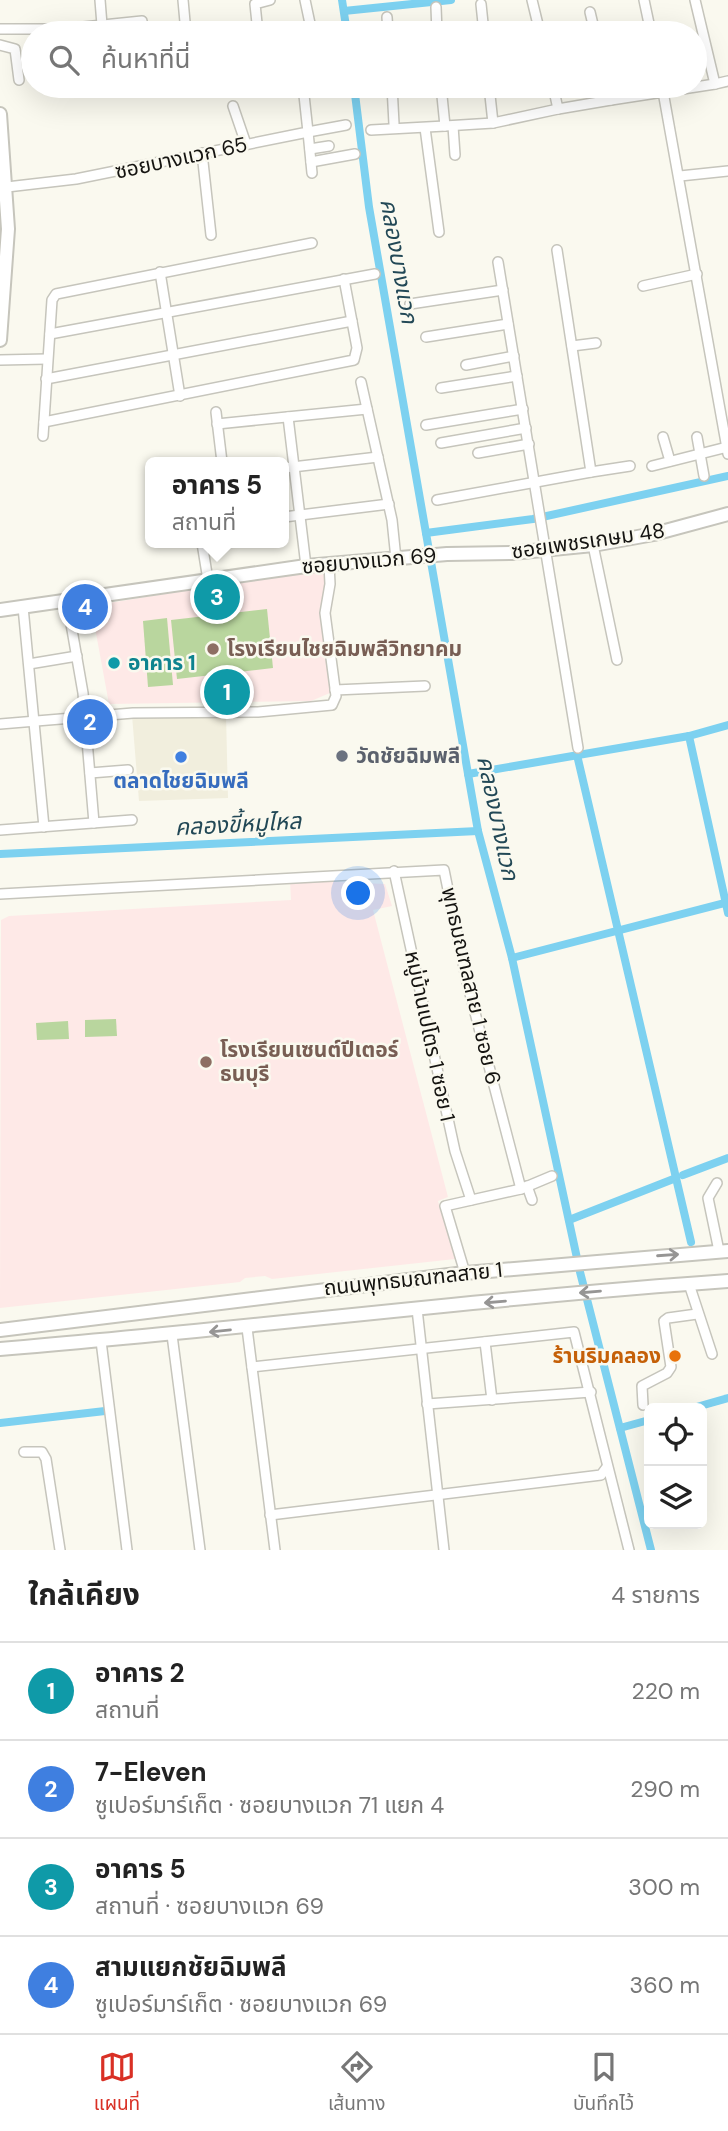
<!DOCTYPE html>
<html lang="th">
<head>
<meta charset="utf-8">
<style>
	body { margin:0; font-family:"DM Sans","Noto Sans Thai",sans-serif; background:#f2f2f2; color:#222 }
	.controls { position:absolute; right:21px; bottom:21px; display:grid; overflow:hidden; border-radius:10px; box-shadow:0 7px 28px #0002 }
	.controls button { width:63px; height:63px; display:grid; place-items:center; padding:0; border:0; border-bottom:2px solid #e0e0e0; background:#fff; color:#222; font:35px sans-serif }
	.you { position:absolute; left:359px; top:894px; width:24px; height:24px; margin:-18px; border:5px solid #fff; border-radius:50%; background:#1a73e8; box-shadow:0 0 0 10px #1a73e833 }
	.badge { display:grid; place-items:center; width:46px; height:46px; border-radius:50%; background:#d93025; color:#fff; font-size:23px; font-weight:700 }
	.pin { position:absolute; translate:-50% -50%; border:4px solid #fff; box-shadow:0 2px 7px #0006 }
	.popup { position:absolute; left:145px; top:457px; width:144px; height:91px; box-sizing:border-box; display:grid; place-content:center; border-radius:10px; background:#fff; filter:drop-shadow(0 2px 5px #0005); font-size:23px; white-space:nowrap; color:#767676 }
	.popup b { font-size:26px; color:#222 }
	.popup::after { content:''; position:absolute; left:50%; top:100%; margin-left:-14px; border:14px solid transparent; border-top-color:#fff }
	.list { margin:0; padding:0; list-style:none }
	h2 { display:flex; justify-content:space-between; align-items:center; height:91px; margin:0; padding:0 28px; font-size:30px }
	h2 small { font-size:23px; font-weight:400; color:#767676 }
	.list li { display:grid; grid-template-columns:46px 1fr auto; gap:21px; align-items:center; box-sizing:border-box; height:98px; padding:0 28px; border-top:2px solid #e0e0e0 }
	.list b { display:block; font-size:26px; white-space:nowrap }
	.list p { margin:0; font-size:23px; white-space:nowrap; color:#767676 }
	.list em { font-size:23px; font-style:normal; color:#767676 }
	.icon { flex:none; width:38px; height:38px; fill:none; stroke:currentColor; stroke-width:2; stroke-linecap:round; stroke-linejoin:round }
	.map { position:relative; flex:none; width:728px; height:1550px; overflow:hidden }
	.search { position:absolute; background:#fff; box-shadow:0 7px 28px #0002; left:21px; right:21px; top:21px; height:77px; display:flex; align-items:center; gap:18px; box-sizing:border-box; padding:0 24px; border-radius:38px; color:#767676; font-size:26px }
	.sheet { height:483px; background:#fff }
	nav { display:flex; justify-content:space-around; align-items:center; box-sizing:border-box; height:98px; border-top:2px solid #e0e0e0; background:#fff; font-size:19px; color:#767676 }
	nav a { display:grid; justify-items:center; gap:4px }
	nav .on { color:#d93025 }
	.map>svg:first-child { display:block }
	.built { fill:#f1eedd }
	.education { fill:#fee9e7 }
	.green { fill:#b9d69e }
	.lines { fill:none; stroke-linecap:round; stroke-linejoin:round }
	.canal { stroke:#7dd1f0; stroke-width:8 }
	.street-casing { stroke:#c6c5bc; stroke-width:12 }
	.secondary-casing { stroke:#c6c5bc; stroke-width:16 }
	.street { stroke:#fff; stroke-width:9 }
	.secondary { stroke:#fff; stroke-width:12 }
	.oneway { stroke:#969594 }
	.education-dot { fill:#8d6e63; stroke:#faf9ef; stroke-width:2.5 }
	.culture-dot { fill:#0f9aa8; stroke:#faf9ef; stroke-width:2.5 }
	.worship-dot { fill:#6b7280; stroke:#faf9ef; stroke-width:2.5 }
	.shop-dot { fill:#3f7fe0; stroke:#faf9ef; stroke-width:2.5 }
	.food-dot { fill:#e8710a; stroke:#faf9ef; stroke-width:2.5 }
	.labels { text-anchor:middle; stroke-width:5; stroke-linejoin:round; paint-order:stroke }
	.street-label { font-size:21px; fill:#151411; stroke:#faf9ef }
	.education-label { font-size:21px; font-weight:bold; fill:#785e54; stroke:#faf9ef; text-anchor:start }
	.culture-label { font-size:21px; font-weight:bold; fill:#0d838f; stroke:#faf9ef; text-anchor:start }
	.worship-label { font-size:21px; font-weight:bold; fill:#5b616d; stroke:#faf9ef; text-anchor:start }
	.shop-label { font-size:21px; font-weight:bold; fill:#366cbe; stroke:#faf9ef }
	.food-label { font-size:21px; font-weight:bold; fill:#c56008; stroke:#faf9ef; text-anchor:end }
	.water-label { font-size:23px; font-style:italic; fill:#224856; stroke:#faf9ef }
</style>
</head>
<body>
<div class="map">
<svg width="728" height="1550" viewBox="0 0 728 1550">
	<rect width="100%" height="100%" fill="#faf9ef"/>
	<polygon class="built" points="226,714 228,798 139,801 132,715"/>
	<g class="education">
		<polygon points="323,568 325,589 321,604 333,689 330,693 311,701 109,704 91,606"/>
		<polygon points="290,880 385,884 392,906 373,910 448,1197 438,1201 455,1259 272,1279 265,1276 245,1278 240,1282 0,1308 1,920 9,916 291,900"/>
	</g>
	<g class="green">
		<polygon points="267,609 273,668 177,679 171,620"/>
		<polygon points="167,618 173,685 148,687 143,621"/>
		<polygon points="116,1019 117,1036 85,1037 85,1020"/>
		<polygon points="68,1021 69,1039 37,1040 36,1023"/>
	</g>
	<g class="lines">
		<g class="canal">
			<polyline points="342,0 347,33"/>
			<polyline points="344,11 451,0"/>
			<polyline points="354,86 369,207 478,831 512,958 580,1272 651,1550"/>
			<polyline points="426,533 533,519 728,476"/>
			<polyline points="689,736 728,913"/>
			<polyline points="577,755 691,1242"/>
			<polyline points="468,774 689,736 728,725"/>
			<polyline points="0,854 478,831"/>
			<polyline points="512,958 728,902"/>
			<polyline points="683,1175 728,1158"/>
			<polyline points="569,1220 676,1178"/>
			<polyline points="693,1408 728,1398"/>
			<polyline points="0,1423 105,1411"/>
			<polyline points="620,1428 649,1420"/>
		</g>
		<defs>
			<g id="street">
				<polyline points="100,0 102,25"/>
				<polyline points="183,0 186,33"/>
				<polyline points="305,0 312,33"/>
				<polyline points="532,0 540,33"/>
				<polyline points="644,0 651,33"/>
				<polyline points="481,4 484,33"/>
				<polyline points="436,7 437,33"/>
				<polyline points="590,12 595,33"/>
				<polyline points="387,17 388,33"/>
				<polyline points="0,29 64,29 142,21"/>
				<polyline points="258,33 255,4 270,0"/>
				<polyline points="0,45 15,49 19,80"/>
				<polyline points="715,84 728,81"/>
				<polyline points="392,86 394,124"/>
				<polyline points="441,86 445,126 493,123"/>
				<polyline points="489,86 493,123 558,109"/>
				<polyline points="553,86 558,109 611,100"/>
				<polyline points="608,86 611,100 715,84 695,0"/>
				<polyline points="662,86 728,454"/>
				<polyline points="233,106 246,144"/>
				<polyline points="453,126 455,155"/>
				<polyline points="425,128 439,232"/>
				<polyline points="371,130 445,126"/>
				<polyline points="310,149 329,146"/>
				<polyline points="202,153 211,235"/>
				<polyline points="311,162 355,154"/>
				<polyline points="312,173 308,132 346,125"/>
				<polyline points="680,176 728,171"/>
				<polyline points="7,187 76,179 308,132 303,86"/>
				<polyline points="498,262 578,748"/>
				<polyline points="160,272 180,396"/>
				<polyline points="643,286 697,274"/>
				<polyline points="410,304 503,290"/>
				<polyline points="50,334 375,274"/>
				<polyline points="426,337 508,324"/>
				<polyline points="572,346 596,343"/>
				<polyline points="0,360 47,359"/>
				<polyline points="466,365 514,356"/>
				<polyline points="46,379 352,321"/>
				<polyline points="361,382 392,520 396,559"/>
				<polyline points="441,388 517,376"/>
				<polyline points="216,412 222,462"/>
				<polyline points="288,417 306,566"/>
				<polyline points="44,422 354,360 357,348 344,279"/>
				<polyline points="217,424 367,409"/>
				<polyline points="426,425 523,409"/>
				<polyline points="43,436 52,300 56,294 312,243"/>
				<polyline points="663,437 670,461"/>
				<polyline points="697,437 704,476"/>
				<polyline points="441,443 526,428"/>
				<polyline points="478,453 529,444"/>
				<polyline points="652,466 727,447"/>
				<polyline points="284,468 378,457"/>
				<polyline points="591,472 630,466"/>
				<polyline points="437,500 591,472 557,250"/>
				<polyline points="284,517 389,504"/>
				<polyline points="202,543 208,580"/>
				<polyline points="593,545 617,660"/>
				<polyline points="67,601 83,693 94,823"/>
				<polyline points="23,607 44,827"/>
				<polyline points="29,664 77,656"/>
				<polyline points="335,690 425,686"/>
				<polyline points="0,724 133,713 258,712 332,705 336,696 325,613 330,584 329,564"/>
				<polyline points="90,773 128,770"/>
				<polyline points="0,830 132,820"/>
				<polyline points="394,871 455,1151 471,1200"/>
				<polyline points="0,894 444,870 467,982 521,1189"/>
				<polyline points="717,1183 708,1198 719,1251"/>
				<polyline points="527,1186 532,1200"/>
				<polyline points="465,1273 445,1206 521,1189 552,1176"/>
				<polyline points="689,1284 712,1354"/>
				<polyline points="417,1309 444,1550"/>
				<polyline points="247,1328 275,1550"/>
				<polyline points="172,1335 200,1550"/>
				<polyline points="101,1341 127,1550"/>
				<polyline points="485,1342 492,1400"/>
				<polyline points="252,1367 574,1332 629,1550"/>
				<polyline points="427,1404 591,1392"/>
				<polyline points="643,1405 642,1386 667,1373 671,1367 664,1321 668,1318 697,1314"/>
				<polyline points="24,1452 42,1452 46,1459 60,1550"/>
				<polyline points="270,1515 593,1476 601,1475 607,1467"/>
			</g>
			<g id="secondary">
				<polyline points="0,114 8,229 0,340"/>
				<polyline points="0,610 306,566 447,554 512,553 593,545 654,534 728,514"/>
				<polyline points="0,1330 465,1273 728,1251"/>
				<path d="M0,1349C243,1329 485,1298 728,1281"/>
			</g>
		</defs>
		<use href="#street" class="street-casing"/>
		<use href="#secondary" class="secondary-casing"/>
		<use href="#street" class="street"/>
		<use href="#secondary" class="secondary"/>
	</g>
	<defs><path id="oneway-shaft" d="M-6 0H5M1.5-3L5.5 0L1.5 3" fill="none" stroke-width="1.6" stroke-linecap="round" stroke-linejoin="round" transform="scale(1.75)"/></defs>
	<g class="oneway">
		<use href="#oneway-shaft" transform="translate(668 1255) rotate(-4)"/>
		<use href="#oneway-shaft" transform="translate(590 1292) rotate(175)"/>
		<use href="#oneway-shaft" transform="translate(495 1302) rotate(175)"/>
		<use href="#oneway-shaft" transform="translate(220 1331) rotate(174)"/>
	</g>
	<g class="education-dot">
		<circle cx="213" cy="649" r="7"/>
		<circle cx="206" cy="1062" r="7"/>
	</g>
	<circle class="culture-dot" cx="114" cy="663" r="7"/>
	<circle class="worship-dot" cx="342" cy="756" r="7"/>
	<circle class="shop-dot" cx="181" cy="757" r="7"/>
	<circle class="food-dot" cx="675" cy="1356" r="7"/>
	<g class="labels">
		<g class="street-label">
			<text transform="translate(181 158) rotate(-12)" y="7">ซอยบางแวก 65</text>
			<text transform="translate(588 541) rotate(-8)" y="7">ซอยเพชรเกษม 48</text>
			<text transform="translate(369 561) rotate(-5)" y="7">ซอยบางแวก 69</text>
			<text transform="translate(471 986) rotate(77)" y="7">พุทธมณฑลสาย 1 ซอย 6</text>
			<text transform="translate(430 1036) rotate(78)" y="7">หมู่บ้านเปโตร 1 ซอย 1</text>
			<text transform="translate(413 1279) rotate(-6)" y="7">ถนนพุทธมณฑลสาย 1</text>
		</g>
		<g class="education-label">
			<text x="227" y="656">โรงเรียนไชยฉิมพลีวิทยาคม</text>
			<text x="220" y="1057">โรงเรียนเซนต์ปีเตอร์<tspan x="220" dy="24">ธนบุรี</tspan></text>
		</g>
		<g class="culture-label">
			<text x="128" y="670">อาคาร 1</text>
		</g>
		<g class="worship-label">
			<text x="356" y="763">วัดชัยฉิมพลี</text>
		</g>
		<g class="shop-label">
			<text x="181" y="788">ตลาดไชยฉิมพลี</text>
		</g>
		<g class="food-label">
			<text x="661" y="1363">ร้านริมคลอง</text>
		</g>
		<g class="water-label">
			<text transform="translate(399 261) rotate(80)" y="8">คลองบางแวก</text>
			<text transform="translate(498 818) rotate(78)" y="8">คลองบางแวก</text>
			<text transform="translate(238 824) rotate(-3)" y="8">คลองขี้หมูไหล</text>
		</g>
	</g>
</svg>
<div class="controls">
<button><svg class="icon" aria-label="locate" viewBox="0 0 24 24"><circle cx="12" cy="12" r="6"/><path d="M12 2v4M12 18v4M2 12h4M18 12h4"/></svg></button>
<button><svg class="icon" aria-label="layers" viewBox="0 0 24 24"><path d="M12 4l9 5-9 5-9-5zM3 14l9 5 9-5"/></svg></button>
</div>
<div class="you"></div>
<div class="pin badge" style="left:227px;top:692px;background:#0f9aa8">1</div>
<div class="pin badge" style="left:90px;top:722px;background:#3f7fe0">2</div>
<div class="pin badge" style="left:217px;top:597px;background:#0f9aa8">3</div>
<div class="popup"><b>อาคาร 5</b>สถานที่</div>
<div class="pin badge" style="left:85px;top:607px;background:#3f7fe0">4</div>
<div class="search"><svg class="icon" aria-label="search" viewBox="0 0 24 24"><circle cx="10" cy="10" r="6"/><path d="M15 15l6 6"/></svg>ค้นหาที่นี่</div>
</div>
<section class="sheet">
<h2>ใกล้เคียง<small>4 รายการ</small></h2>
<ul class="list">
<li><span class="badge" style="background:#0f9aa8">1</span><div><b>อาคาร 2</b><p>สถานที่</p></div><em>220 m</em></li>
<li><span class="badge" style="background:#3f7fe0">2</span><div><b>7-Eleven</b><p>ซูเปอร์มาร์เก็ต · ซอยบางแวก 71 แยก 4</p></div><em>290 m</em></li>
<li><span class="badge" style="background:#0f9aa8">3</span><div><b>อาคาร 5</b><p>สถานที่ · ซอยบางแวก 69</p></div><em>300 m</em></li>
<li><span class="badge" style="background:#3f7fe0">4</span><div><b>สามแยกชัยฉิมพลี</b><p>ซูเปอร์มาร์เก็ต · ซอยบางแวก 69</p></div><em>360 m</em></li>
</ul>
</section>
<nav>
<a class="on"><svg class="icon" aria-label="map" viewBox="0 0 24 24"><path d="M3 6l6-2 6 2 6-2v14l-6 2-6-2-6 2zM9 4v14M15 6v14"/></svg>แผนที่</a>
<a><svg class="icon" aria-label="directions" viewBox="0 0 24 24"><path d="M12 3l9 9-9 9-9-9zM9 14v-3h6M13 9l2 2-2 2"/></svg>เส้นทาง</a>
<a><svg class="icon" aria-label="saved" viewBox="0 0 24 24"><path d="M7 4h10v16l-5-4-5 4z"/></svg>บันทึกไว้</a>
</nav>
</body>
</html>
